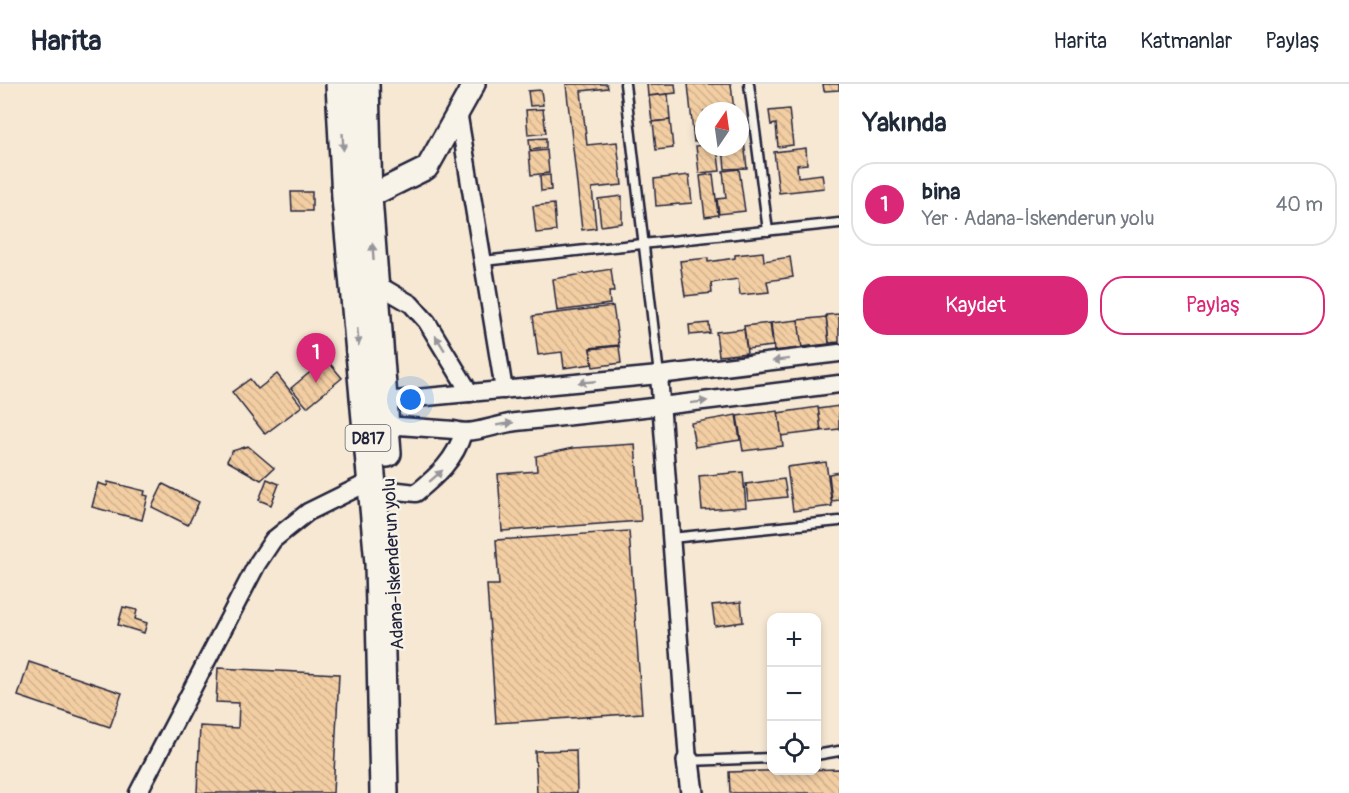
<!DOCTYPE html>
<html lang="tr">
<head>
<meta charset="utf-8">
<style>
	body { margin:0; font-family:Pangolin,sans-serif; background:#f6f6f7; color:#1f2937 }
	.controls { position:absolute; right:18px; bottom:18px; display:grid; overflow:hidden; border-radius:12px; box-shadow:0 3px 9px #0003 }
	.controls button { width:54px; height:54px; display:grid; place-items:center; padding:0; border:0; border-bottom:2px solid #e0e1e3; background:#fff; color:#1f2937; font:30px sans-serif }
	.compass { position:absolute; left:695px; top:18px; width:54px; height:54px; border-radius:50%; background:#fff; box-shadow:0 3px 9px #0003; rotate:13deg }
	.you { position:absolute; left:411px; top:316px; width:21px; height:21px; margin:-15px; border:4px solid #fff; border-radius:50%; background:#1a73e8; box-shadow:0 0 0 9px #1a73e833 }
	.badge { display:grid; place-items:center; width:39px; height:39px; border-radius:50%; background:#db2777; color:#fff; font-size:20px; font-weight:700 }
	.pin { position:absolute; translate:-50% -50px; filter:drop-shadow(0 2px 3px #0008) }
	.pin::after { content:''; position:absolute; top:32px; width:21px; height:18px; background:inherit; clip-path:polygon(0 0,100% 0,50% 100%) }
	.list { margin:0; padding:0; list-style:none }
	h2 { display:flex; justify-content:space-between; align-items:center; height:78px; margin:0; padding:0 24px; font-size:26px }
	h2 small { font-size:20px; font-weight:400; color:#747a83 }
	.list li { display:grid; grid-template-columns:39px 1fr auto; gap:18px; align-items:center; box-sizing:border-box; height:84px; margin:0 12px 12px; padding:0 12px; border:2px solid #e0e1e3; border-radius:24px }
	.list b { display:block; font-size:22px; white-space:nowrap }
	.list p { margin:0; font-size:20px; white-space:nowrap; color:#747a83 }
	.list em { font-size:20px; font-style:normal; color:#747a83 }
	.actions { display:flex; gap:12px; padding:18px 24px }
	.actions a { flex:1; padding:14px 0; border:2px solid #db2777; border-radius:24px; text-align:center; font-size:21px; color:#db2777 }
	.actions .main { background:#db2777; color:#fff }
	.icon { flex:none; width:33px; height:33px; fill:none; stroke:currentColor; stroke-width:2; stroke-linecap:round; stroke-linejoin:round }
	.map { position:relative; flex:none; width:839px; height:709px; overflow:hidden }
	header { display:flex; align-items:center; gap:36px; box-sizing:border-box; height:84px; padding:0 30px; background:#fff; border-bottom:2px solid #e0e1e3 }
	header strong { font-size:28px }
	nav { display:flex; gap:33px; margin-inline-start:auto; font-size:21px }
	main { display:flex }
	aside { flex:1; background:#fff }
	.map>svg:first-child { display:block }
	.building { fill:url(#building-back-hatch); stroke:#22223b; stroke-width:1.5 }
	.lines { fill:none; stroke-linecap:round; stroke-linejoin:round }
	.service-casing { stroke:#22223b; stroke-width:13 }
	.minor-casing { stroke:#22223b; stroke-width:21 }
	.tertiary-casing { stroke:#22223b; stroke-width:26 }
	.trunk-casing { stroke:#22223b; stroke-width:32 }
	.service { stroke:#f7f3e8; stroke-width:8 }
	.minor { stroke:#f7f3e8; stroke-width:16 }
	.tertiary { stroke:#f7f3e8; stroke-width:21 }
	.trunk { stroke:#f7f3e8; stroke-width:27 }
	.oneway { fill:#97959a }
	.labels { text-anchor:middle; stroke-width:5; stroke-linejoin:round; paint-order:stroke }
	.shield { fill:#f7f3e8; stroke:#62616f; stroke-width:1.5 }
	.shield-label { font-size:16px; font-weight:bold; fill:#22223b }
	.street-label { font-size:18px; fill:#22223b; stroke:#f7f3e8 }
</style>
</head>
<body>
<header>
<strong>Harita</strong>
<nav><a>Harita</a><a>Katmanlar</a><a>Paylaş</a></nav>
</header>
<main>
<div class="map">
<svg width="839" height="709" viewBox="0 0 839 709">
	<defs>
		<pattern id="building-back-hatch" width="6" height="6" patternUnits="userSpaceOnUse" patternTransform="scale(1.5)"><rect width="6" height="6" fill="#f3cea3"/><path d="M-1 5l2 2M0 0l6 6M5-1l2 2" fill="none" stroke="#d0b18d"/></pattern>
	</defs>
	<rect width="100%" height="100%" fill="#f6e8d3"/>
	<filter id="ink" filterUnits="userSpaceOnUse"><feTurbulence type="fractalNoise" baseFrequency=".0167" numOctaves="2"/><feDisplacementMap in="SourceGraphic" scale="12" xChannelSelector="R" yChannelSelector="G"/><feConvolveMatrix kernelMatrix="1 2 1 2 8 2 1 2 1" color-interpolation-filters="sRGB"/></filter>
	<g filter="url(#ink)">
		<g class="building">
			<polygon points="566,0 607,0 608,4 581,7 587,61 617,58 622,101 592,104 596,144 582,146"/>
			<polygon points="647,0 675,0 676,9 648,12"/>
			<polygon points="688,0 731,0 734,27 704,27 704,57 694,58"/>
			<polygon points="823,0 839,0 839,6 824,7"/>
			<polygon points="541,6 543,21 530,22 528,7"/>
			<polygon points="668,10 670,36 652,38 649,12"/>
			<polygon points="543,25 546,49 528,51 526,26"/>
			<polygon points="789,25 793,61 778,63 776,40 771,41 769,27"/>
			<polygon points="670,36 673,64 656,66 653,38"/>
			<polygon points="546,54 546,64 530,66 529,55"/>
			<polygon points="744,57 747,84 725,85 723,63 740,63 740,58"/>
			<polygon points="704,61 704,63 717,63 720,87 699,89 696,62"/>
			<polygon points="806,64 807,80 797,81 798,93 822,90 824,104 779,109 774,68"/>
			<polygon points="547,66 549,89 531,91 529,68"/>
			<polygon points="739,85 745,127 719,130 717,115 726,114 723,87"/>
			<polygon points="713,90 718,131 705,133 700,92"/>
			<polygon points="550,91 551,106 541,107 540,92"/>
			<polygon points="689,91 692,119 656,122 654,95"/>
			<polygon points="291,108 312,108 312,127 292,127"/>
			<polygon points="622,112 622,139 601,142 598,115"/>
			<polygon points="554,120 556,147 536,149 533,122"/>
			<polygon points="763,168 764,177 790,173 793,193 767,197 769,208 740,211 738,195 711,199 712,209 685,212 680,177 708,174 708,178 735,174 735,171"/>
			<polygon points="611,185 614,208 609,208 610,220 557,227 553,195"/>
			<polygon points="613,222 619,261 590,264 592,280 564,284 562,268 538,271 533,232"/>
			<polygon points="839,230 839,258 829,259 826,231"/>
			<polygon points="826,233 829,260 801,263 798,236"/>
			<polygon points="798,236 802,264 774,267 771,239"/>
			<polygon points="709,239 710,249 690,251 689,241"/>
			<polygon points="770,239 773,262 747,265 744,242"/>
			<polygon points="744,245 747,269 719,272 716,248"/>
			<polygon points="619,262 621,279 593,283 590,265"/>
			<polygon points="326,275 342,294 307,323 291,304"/>
			<polygon points="277,290 302,322 265,350 232,308 250,295 258,305"/>
			<polygon points="839,322 839,345 821,347 818,325"/>
			<polygon points="818,323 821,347 781,352 778,329"/>
			<polygon points="778,327 783,362 743,367 737,332"/>
			<polygon points="736,331 740,356 695,363 691,339"/>
			<polygon points="635,360 641,437 502,447 498,390 537,387 536,372 573,364"/>
			<polygon points="248,362 274,384 261,396 227,377 232,367"/>
			<polygon points="826,378 832,422 793,427 787,383"/>
			<polygon points="743,388 746,423 702,426 699,392"/>
			<polygon points="839,388 839,416 832,417 829,390"/>
			<polygon points="267,395 279,400 271,421 259,416"/>
			<polygon points="784,395 787,413 748,417 746,400"/>
			<polygon points="108,398 145,407 144,411 148,412 142,436 92,423 98,399 107,402"/>
			<polygon points="163,400 199,418 188,441 152,423"/>
			<polygon points="629,447 642,629 496,639 487,501 499,501 496,456"/>
			<polygon points="741,518 743,538 715,542 712,521"/>
			<polygon points="123,523 137,526 135,535 147,539 144,549 118,541"/>
			<polygon points="29,578 122,609 110,643 18,612"/>
			<polygon points="218,584 339,590 333,709 197,709 200,642 238,644 239,619 216,618"/>
			<polygon points="576,666 577,709 537,709 535,667"/>
			<polygon points="839,685 839,709 730,709 729,688"/>
		</g>
		<g class="lines">
			<defs>
				<g id="service">
					<polyline points="625,0 659,291"/>
					<polyline points="749,0 768,147"/>
					<polyline points="483,177 839,139"/>
					<polyline points="671,454 839,437"/>
					<polyline points="816,671 839,667"/>
					<polyline points="688,677 772,674"/>
				</g>
				<g id="minor">
					<polyline points="458,27 504,306"/>
					<polyline points="375,199 411,220 427,238 470,309"/>
					<polyline points="659,291 688,677"/>
					<polyline points="384,317 659,291 839,269"/>
					<path d="M385,341L454,346C472,352 497,340 516,338C624,327 731,314 839,300"/>
					<path d="M390,406L416,409C437,392 455,376 463,349"/>
					<polyline points="138,709 257,480 273,456 308,428 371,397"/>
				</g>
				<g id="tertiary">
					<polyline points="356,114 368,113 427,84 474,0"/>
					<polyline points="688,677 692,709"/>
				</g>
				<g id="trunk">
					<polyline points="340,0 346,114 379,479 384,709"/>
					<polyline points="365,0 368,113 387,369"/>
				</g>
			</defs>
			<use href="#service" class="service-casing"/>
			<use href="#minor" class="minor-casing"/>
			<use href="#tertiary" class="tertiary-casing"/>
			<use href="#trunk" class="trunk-casing"/>
			<use href="#service" class="service"/>
			<use href="#minor" class="minor"/>
			<use href="#tertiary" class="tertiary"/>
			<use href="#trunk" class="trunk"/>
		</g>
		<defs><path id="oneway-solid" d="M-6-.8H1V-3.2L6.5 0L1 3.2V.8H-6Z" transform="scale(1.5)"/></defs>
		<g class="oneway">
			<use href="#oneway-solid" transform="translate(343 58) rotate(87)"/>
			<use href="#oneway-solid" transform="translate(373 168) rotate(-94)"/>
			<use href="#oneway-solid" transform="translate(358 253) rotate(85)"/>
			<use href="#oneway-solid" transform="translate(440 259) rotate(-122)"/>
			<use href="#oneway-solid" transform="translate(781 276) rotate(173)"/>
			<use href="#oneway-solid" transform="translate(587 298) rotate(175)"/>
			<use href="#oneway-solid" transform="translate(699 318) rotate(-7)"/>
			<use href="#oneway-solid" transform="translate(505 340) rotate(-9)"/>
			<use href="#oneway-solid" transform="translate(436 392) rotate(-41)"/>
		</g>
	</g>
	<g class="labels">
		<rect class="shield" x="345.5" y="341" width="45" height="26" rx="4.5"/>
		<g class="shield-label">
			<text x="368" y="360">D817</text>
		</g>
		<g class="street-label">
			<text transform="translate(393 480) rotate(-93)" y="6">Adana-İskenderun yolu</text>
		</g>
	</g>
</svg>
<div class="controls">
<button>+</button>
<button>−</button>
<button><svg class="icon" aria-label="locate" viewBox="0 0 24 24"><circle cx="12" cy="12" r="6"/><path d="M12 2v4M12 18v4M2 12h4M18 12h4"/></svg></button>
</div>
<svg class="compass" viewBox="-18 -18 36 36"><path d="M0-13l5 13h-10z" fill="#e53935"/><path d="M0 13l5-13h-10z" fill="#747a83"/></svg>
<div class="you"></div>
<div class="pin badge" style="left:316px;top:299px">1</div>
</div>
<aside>
<h2>Yakında<small></small></h2>
<ul class="list">
<li><span class="badge">1</span><div><b>bina</b><p>Yer · Adana-İskenderun yolu</p></div><em>40 m</em></li>
</ul>
<div class="actions"><a class="main">Kaydet</a><a>Paylaş</a></div>
</aside>
</main>
</body>
</html>
